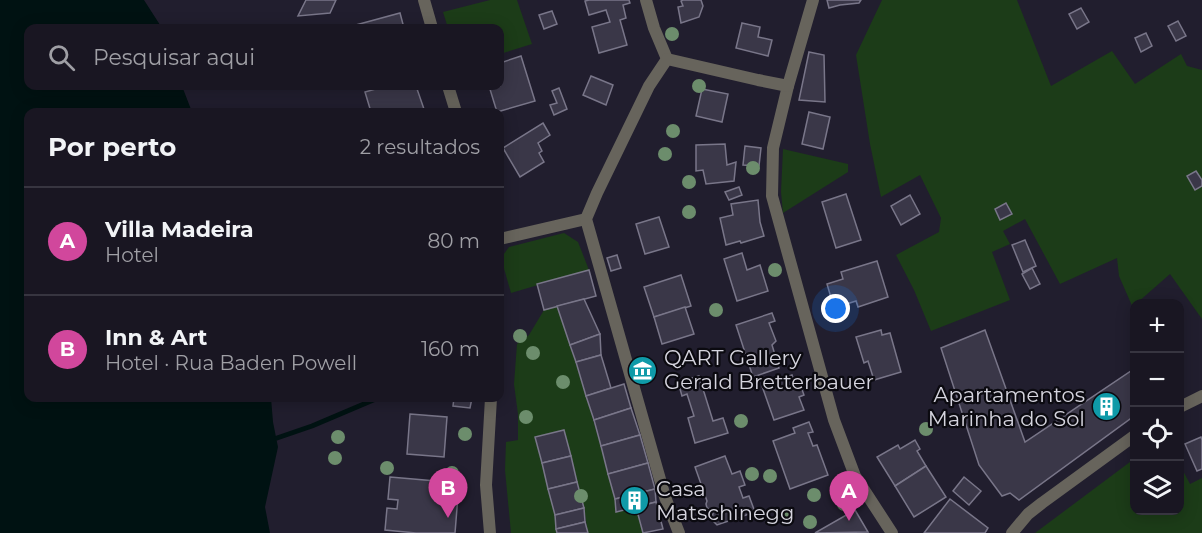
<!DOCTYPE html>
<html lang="pt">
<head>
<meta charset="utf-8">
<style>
	body { margin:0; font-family:Montserrat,sans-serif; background:#26232f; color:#f1f3f6 }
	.controls { position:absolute; right:18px; bottom:18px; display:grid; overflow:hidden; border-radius:12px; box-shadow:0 3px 15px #0003 }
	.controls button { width:54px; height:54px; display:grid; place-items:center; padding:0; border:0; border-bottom:2px solid #373540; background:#191622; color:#f1f3f6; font:30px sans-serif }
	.you { position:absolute; left:836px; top:309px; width:21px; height:21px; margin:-15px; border:4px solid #fff; border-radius:50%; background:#1a73e8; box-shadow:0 0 0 9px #1a73e833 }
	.badge { display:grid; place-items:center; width:39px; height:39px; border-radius:50%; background:#79bff8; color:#fff; font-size:20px; font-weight:700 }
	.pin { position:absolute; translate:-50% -50px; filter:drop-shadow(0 2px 3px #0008) }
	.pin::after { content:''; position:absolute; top:32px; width:21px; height:18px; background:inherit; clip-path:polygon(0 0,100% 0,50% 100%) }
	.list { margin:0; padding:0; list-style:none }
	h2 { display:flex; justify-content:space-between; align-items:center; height:78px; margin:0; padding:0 24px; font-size:26px }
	h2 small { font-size:20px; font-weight:400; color:#9f9fa5 }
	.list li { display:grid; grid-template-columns:39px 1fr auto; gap:18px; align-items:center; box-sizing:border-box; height:108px; padding:0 24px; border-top:2px solid #373540 }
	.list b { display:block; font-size:22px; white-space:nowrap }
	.list p { margin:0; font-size:20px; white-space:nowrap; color:#9f9fa5 }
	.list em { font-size:20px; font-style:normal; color:#9f9fa5 }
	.icon { flex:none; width:33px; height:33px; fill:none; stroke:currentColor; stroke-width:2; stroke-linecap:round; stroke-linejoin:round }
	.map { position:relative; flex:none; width:1202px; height:533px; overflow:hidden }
	.search { position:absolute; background:#191622; box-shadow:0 3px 15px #0003; left:24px; top:24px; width:480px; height:66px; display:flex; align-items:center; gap:15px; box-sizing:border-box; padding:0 21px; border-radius:12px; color:#9f9fa5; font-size:22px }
	.panel { position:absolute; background:#191622; box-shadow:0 3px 15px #0003; left:24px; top:108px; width:480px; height:294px; border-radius:12px }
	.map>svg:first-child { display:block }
	.green { fill:#1c3c18 }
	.water { fill:#001212 }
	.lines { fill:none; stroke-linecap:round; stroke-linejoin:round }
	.stream { stroke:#001212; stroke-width:5 }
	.building { fill:#3a3748; stroke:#797689; stroke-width:1.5 }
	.minor { stroke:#67645c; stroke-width:12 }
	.tertiary { stroke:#67645c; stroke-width:12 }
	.tree { fill:#6c8d6c }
	.labels { text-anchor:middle; stroke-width:4.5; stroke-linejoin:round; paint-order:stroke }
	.poi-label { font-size:21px; fill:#d5d4de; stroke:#0b0a10; text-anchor:start }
</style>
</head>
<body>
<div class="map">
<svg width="1202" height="533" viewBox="0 0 1202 533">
	<rect width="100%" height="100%" fill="#211e2e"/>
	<g class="green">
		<polygon points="490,0 517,0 532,44 500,54 500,28 448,28 443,12"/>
		<polygon points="882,0 1017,0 1051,86 1112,51 1135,84 1181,54 1187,66 1202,70 1202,319 1170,274 1137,303 1134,304 1133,308 1119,276 1117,258 1060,284 1025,219 1003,231 1010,244 992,252 1010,300 931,331 914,290 896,255 939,232 941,218 920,175 881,197 870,144 856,55"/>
		<polygon points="783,149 848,164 848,172 783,213 781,192"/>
		<polygon points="564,233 578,242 589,270 511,293 501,258 509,247"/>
		<path d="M557,306C579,370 598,434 615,499L616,512L636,507L643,533H588L584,508L564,430L535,437L555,515L557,533H511L505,470L506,442L518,440V414L514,384L517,344L529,335L544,310Z"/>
		<polygon points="1134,459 1134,510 1180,510 1180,465 1190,484 1202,478 1202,533 1035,533"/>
	</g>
	<polygon class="water" points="0,0 144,0 162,28 28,28 28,86 182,86 192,112 28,112 28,398 271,398 273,422 278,447 265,507 270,533 0,533"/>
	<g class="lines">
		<polyline class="stream" points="277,438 312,426 378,398"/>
	</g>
	<g class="building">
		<polygon points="306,0 336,0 330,13 298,16"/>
		<polygon points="589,0 629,0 630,3 623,5 626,18 620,20 627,45 599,53 592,27 610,22 606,10 589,15 585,1"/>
		<polygon points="683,0 701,0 703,6 699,17 681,23 678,7 683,6 681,1"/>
		<polygon points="827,0 861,0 859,3 840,5 829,8"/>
		<polygon points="1081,8 1089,22 1077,29 1069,14"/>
		<polygon points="552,11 557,24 544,29 539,15"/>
		<polygon points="400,13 404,28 353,28 352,26"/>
		<polygon points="1178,21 1186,36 1176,41 1168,26"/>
		<polygon points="742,23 760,27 758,37 772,40 768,56 736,48"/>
		<polygon points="1146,33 1152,46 1141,52 1135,38"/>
		<polygon points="809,52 824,55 825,102 799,100"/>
		<polygon points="521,56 535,101 497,112 489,86 500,86 500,63"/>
		<polygon points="591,76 613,85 606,105 583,95"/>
		<polygon points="386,86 416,86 425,112 371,112 365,92"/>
		<polygon points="559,88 567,109 554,115 550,105 557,103 552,91"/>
		<polygon points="702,89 728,94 722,122 696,116"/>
		<polygon points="809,112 830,117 823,149 802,144"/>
		<polygon points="543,123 550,135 538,143 542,151 539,153 544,162 520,177 503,148"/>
		<polygon points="725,144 727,165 736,162 734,181 706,184 703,170 696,171 696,145"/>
		<polygon points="745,146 761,148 759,166 743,165"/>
		<polygon points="1196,171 1202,180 1202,186 1195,190 1187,176"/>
		<polygon points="739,187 742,195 729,200 725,192"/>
		<polygon points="846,194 861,240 836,248 822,202"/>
		<polygon points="910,195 920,214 901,225 891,206"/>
		<polygon points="758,200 760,222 764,236 741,243 740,241 726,245 720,218 733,215 731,204"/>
		<polygon points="1006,203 1012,214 1000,220 995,209"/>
		<polygon points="659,217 669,247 645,254 636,224"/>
		<polygon points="1025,240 1036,266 1023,272 1012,245"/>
		<polygon points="742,253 747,270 760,265 768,291 737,301 724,259"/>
		<polygon points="617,255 621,268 611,271 607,258"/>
		<polygon points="877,261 888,297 858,307 856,301 834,308 827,284 843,279 841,272"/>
		<polygon points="1032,268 1040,284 1030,289 1022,274"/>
		<polygon points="589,270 596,296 544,310 537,284"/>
		<polygon points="681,275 691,306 654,317 644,287"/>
		<polygon points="584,299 600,334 570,345 557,306"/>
		<polygon points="685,307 694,334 662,344 654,317"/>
		<polygon points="772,313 775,321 769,323 776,341 772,345 779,368 753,377 736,325"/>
		<polygon points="881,330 882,335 890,333 901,372 874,380 868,361 864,363 856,337"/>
		<polygon points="985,330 1025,442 1134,369 1134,416 1019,500 1010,493 1002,496 979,465 941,348"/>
		<polygon points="600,334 601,355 576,362 570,345"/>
		<polygon points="601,355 611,388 586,396 576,362"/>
		<polygon points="792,375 797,388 801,387 804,395 799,397 804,410 774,420 762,386"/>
		<polygon points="699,376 713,421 723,418 728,433 695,443 688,418 694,416 687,394 682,396 678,382"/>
		<polygon points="624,384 631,408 594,420 586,396"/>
		<polygon points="454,398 472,398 470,408 453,406"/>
		<polygon points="631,408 640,435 601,446 594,420"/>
		<polygon points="410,414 447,417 444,457 407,454"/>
		<polygon points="809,422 813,432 808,433 813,446 817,445 828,475 790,489 773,441 795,433 793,428"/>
		<polygon points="564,430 571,456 542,463 535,437"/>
		<polygon points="640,435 648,463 608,474 601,446"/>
		<polygon points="1201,437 1202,440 1202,469 1197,471 1185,444"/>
		<polygon points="915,440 920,449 917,451 926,466 895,486 877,457 898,445 900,449"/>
		<polygon points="571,456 577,482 548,489 542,463"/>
		<polygon points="725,456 732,474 740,471 745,485 739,487 743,498 749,496 755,512 717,525 712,520 713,513 712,510 707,508 706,504 707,501 695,467"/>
		<polygon points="648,463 655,489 615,499 608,474"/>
		<polygon points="926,466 946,497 914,517 895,486"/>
		<polygon points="390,477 459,483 455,533 416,533 385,530 387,508 397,509 398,500 388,499"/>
		<polygon points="964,477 981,491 969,505 953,491"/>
		<polygon points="577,482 584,508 555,515 548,489"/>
		<polygon points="655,489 656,502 616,512 615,499"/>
		<polygon points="950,499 988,528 985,533 924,533"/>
		<polygon points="656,502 663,529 643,533 636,507"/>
		<polygon points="584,508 585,522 556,529 555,515"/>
		<polygon points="855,510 868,532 815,533"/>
		<polygon points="585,522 588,533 557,533 556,529"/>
	</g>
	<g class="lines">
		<g class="minor">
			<polyline points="424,0 432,28"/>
			<polyline points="646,0 654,28 667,59"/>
			<polyline points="813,0 788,86 773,148 772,196 834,420 855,476 892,533"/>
			<polyline points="448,86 456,112"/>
			<polyline points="500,239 586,219"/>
			<polyline points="490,533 486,485 491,398"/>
			<polyline points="679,533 665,497 586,219 597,193 649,86 667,59 758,80 788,86"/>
		</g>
		<g class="tertiary">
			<polyline points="1180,407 1202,396"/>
			<polyline points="1012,533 1028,514 1042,503 1134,436"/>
		</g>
	</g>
	<g class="tree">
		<circle cx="672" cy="34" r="7"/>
		<circle cx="699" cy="86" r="7"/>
		<circle cx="673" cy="131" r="7"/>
		<circle cx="665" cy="154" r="7"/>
		<circle cx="753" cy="168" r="7"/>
		<circle cx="689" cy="182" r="7"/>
		<circle cx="689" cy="212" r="7"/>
		<circle cx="775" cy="270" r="7"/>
		<circle cx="716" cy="310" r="7"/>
		<circle cx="520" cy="336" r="7"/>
		<circle cx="533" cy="353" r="7"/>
		<circle cx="563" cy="382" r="7"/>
		<circle cx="526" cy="417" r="7"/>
		<circle cx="741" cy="421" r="7"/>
		<circle cx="926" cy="429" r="7"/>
		<circle cx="465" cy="434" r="7"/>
		<circle cx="338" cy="437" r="7"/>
		<circle cx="335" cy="458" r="7"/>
		<circle cx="387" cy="468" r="7"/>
		<circle cx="452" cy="473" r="7"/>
		<circle cx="752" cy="474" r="7"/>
		<circle cx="770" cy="476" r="7"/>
		<circle cx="814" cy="495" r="7"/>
		<circle cx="581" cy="496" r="7"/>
		<circle cx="844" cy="504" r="7"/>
		<circle cx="787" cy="514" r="7"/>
		<circle cx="810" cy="522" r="7"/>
	</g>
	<defs>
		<symbol id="museum-disc" viewBox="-11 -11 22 22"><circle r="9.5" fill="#0f9aa8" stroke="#0b0a10"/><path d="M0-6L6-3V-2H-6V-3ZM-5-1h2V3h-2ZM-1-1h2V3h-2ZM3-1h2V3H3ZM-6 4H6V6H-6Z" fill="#fff"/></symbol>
		<symbol id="building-disc" viewBox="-11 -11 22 22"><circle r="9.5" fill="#0f9aa8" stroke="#0b0a10"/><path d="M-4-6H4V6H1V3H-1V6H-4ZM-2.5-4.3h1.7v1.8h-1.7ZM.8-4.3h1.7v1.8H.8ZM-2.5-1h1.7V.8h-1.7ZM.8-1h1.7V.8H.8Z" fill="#fff"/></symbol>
	</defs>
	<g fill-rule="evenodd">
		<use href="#museum-disc" x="626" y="354" width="33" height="33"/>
		<use href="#building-disc" x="1090" y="390" width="33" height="33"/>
		<use href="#building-disc" x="618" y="484" width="33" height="33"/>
	</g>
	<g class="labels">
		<g class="poi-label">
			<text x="664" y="365">QART Gallery<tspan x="664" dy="24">Gerald Bretterbauer</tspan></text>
			<text x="1085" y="402" text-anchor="end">Apartamentos<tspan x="1085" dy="24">Marinha do Sol</tspan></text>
			<text x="656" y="496">Casa<tspan x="656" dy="24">Matschinegg</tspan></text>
		</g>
	</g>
</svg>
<div class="controls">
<button>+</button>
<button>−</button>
<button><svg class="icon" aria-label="locate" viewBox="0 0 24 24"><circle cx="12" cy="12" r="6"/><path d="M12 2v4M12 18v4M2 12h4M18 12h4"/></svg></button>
<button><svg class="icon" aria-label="layers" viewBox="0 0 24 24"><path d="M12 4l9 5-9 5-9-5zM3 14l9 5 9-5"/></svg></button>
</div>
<div class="you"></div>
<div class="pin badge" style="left:849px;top:521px;background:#d1479c">A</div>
<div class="pin badge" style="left:448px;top:518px;background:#d1479c">B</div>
<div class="search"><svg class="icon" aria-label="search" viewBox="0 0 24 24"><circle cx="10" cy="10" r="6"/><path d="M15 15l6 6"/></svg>Pesquisar aqui</div>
<section class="panel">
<h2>Por perto<small>2 resultados</small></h2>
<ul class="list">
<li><span class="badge" style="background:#d1479c">A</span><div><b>Villa Madeira</b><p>Hotel</p></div><em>80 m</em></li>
<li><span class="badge" style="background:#d1479c">B</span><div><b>Inn &amp; Art</b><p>Hotel · Rua Baden Powell</p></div><em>160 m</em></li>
</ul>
</section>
</div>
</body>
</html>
